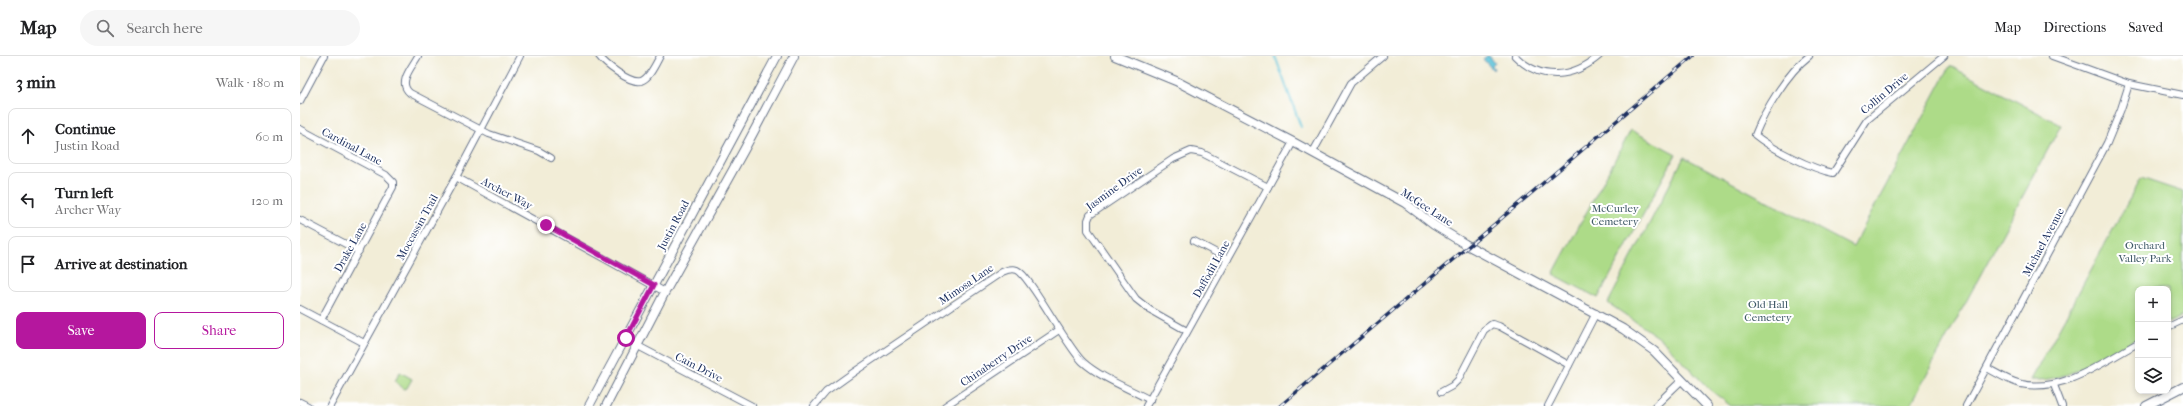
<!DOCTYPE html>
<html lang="en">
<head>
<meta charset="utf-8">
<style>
	body { margin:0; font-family:"IM FELL French Canon",serif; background:#f6f6f6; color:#202124 }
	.controls { position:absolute; right:12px; bottom:12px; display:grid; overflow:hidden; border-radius:8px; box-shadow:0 2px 6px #0003 }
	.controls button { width:36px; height:36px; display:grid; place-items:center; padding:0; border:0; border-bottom:1px solid #e0e0e0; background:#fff; color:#202124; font:20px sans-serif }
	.stop { position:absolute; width:12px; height:12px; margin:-9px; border:3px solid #b5179e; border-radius:50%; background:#fff }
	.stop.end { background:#b5179e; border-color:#fff; box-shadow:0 1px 4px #0008 }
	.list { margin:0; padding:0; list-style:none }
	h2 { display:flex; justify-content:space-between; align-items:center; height:52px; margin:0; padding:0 16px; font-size:17px }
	h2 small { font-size:13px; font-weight:400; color:#757577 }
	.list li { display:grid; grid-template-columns:26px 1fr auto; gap:12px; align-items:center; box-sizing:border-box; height:56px; margin:0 8px 8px; padding:0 8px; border:1px solid #e0e0e0; border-radius:8px }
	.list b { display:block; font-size:15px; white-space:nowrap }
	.list p { margin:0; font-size:13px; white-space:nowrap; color:#757577 }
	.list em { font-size:13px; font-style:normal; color:#757577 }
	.actions { display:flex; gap:8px; padding:12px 16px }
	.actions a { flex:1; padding:9px 0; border:1px solid #b5179e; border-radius:8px; text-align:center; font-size:14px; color:#b5179e }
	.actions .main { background:#b5179e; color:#fff }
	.icon { flex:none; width:22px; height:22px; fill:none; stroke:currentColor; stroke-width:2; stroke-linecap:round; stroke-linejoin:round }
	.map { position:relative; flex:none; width:1883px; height:350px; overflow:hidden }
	header { display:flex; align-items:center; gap:24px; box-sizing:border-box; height:56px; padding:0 20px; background:#fff; border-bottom:1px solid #e0e0e0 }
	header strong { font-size:19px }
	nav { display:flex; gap:22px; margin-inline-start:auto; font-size:14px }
	.search { width:280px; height:36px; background:#f6f6f6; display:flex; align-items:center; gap:10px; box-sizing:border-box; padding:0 14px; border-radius:22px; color:#757577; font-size:15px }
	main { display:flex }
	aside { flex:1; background:#fff }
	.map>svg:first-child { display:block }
	.green { fill:#addb88; stroke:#648573 }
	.water { fill:#5dc4da; stroke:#3c7a9c }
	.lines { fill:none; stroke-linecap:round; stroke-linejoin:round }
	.stream { stroke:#5dc4da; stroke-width:2 }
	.street-casing { stroke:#667288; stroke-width:8 }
	.secondary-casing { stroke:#667288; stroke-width:10 }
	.street { stroke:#fff; stroke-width:6 }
	.secondary { stroke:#fff; stroke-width:8 }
	.rail-casing { stroke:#1b2f5e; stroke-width:3.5 }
	.rail { stroke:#fff; stroke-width:2; stroke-dasharray:6; stroke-linecap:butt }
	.route { stroke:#b5179e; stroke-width:5 }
	.labels { text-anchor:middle; stroke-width:4; stroke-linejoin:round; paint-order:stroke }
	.street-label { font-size:11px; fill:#1b2f5e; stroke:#fff }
	.park-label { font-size:11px; fill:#405a68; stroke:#fff }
</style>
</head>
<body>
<header>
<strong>Map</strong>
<div class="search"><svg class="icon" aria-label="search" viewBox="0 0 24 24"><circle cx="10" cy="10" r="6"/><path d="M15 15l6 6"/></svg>Search here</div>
<nav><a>Map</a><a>Directions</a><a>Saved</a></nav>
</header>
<main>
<aside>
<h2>3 min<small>Walk · 180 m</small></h2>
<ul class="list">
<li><svg class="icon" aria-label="ahead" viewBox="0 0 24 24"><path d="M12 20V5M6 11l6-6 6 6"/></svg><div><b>Continue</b><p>Justin Road</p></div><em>60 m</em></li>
<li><svg class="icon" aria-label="left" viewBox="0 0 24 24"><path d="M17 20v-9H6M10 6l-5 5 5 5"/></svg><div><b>Turn left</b><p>Archer Way</p></div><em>120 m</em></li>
<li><svg class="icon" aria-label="arrive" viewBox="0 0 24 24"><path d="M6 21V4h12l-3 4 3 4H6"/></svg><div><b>Arrive at destination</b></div></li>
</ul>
<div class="actions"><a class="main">Save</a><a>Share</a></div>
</aside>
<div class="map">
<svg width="1883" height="350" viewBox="0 0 1883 350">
	<rect width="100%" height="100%" fill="#fff"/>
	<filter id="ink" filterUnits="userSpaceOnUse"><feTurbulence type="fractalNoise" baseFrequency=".025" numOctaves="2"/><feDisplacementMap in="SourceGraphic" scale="8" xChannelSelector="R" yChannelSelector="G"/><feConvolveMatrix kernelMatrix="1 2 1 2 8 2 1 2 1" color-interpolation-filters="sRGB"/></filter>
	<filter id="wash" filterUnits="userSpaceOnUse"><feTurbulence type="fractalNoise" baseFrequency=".012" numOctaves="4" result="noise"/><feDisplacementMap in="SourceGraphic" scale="16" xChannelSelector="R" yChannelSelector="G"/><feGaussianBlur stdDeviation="0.9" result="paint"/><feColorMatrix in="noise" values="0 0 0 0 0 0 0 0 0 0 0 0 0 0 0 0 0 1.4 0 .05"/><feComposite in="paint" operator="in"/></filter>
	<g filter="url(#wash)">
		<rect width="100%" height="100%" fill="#f2edd7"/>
		<g class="green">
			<polygon points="1650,10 1761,69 1610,350 1431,350 1409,333 1361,283 1308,247 1384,101 1553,191"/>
			<polygon points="1331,74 1376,98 1298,242 1253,218"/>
			<path d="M1841,122L1883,136V260L1868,267V233H1838V282C1804,299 1770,326 1731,324Z"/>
			<polygon points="100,316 112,323 107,332 104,333 95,325"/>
		</g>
		<polygon class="water" points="1187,0 1189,0 1195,7 1192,10 1194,12 1193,14 1183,3"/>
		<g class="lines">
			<polyline class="stream" points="975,0 1001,71"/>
		</g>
	</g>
	<g filter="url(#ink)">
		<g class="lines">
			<defs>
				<g id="street">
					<path d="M118,0C112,11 97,27 110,37L189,78L239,95L251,102"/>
					<path d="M299,0C305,8 330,28 341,25C350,22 356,7 360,0"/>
					<path d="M1215,0C1241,26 1273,22 1299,0"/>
					<path d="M1509,0C1487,17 1465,54 1455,79C1472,93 1512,113 1533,117L1567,64L1644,0"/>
					<polyline points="1752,0 1829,28 1883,39"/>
					<polyline points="0,45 24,0"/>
					<polyline points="0,73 86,119 93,126 93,131 21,264"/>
					<polyline points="1013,96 1051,27 1083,0"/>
					<polyline points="156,121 365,236"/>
					<polyline points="0,164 59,195"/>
					<polyline points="894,185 928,203"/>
					<polyline points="0,253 64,287"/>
					<polyline points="1868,271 1883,264"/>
					<polyline points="887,275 850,254 836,243 788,174 788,164 790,159 873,103 891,95 902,97 968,131"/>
					<polyline points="338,290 452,350"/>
					<path d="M1687,312C1698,318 1709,325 1721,328C1763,337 1803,306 1838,287"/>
					<polyline points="1754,329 1762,350"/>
					<polyline points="1141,336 1152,330 1158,324 1184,274 1192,268 1199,270 1269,309"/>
					<polyline points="0,346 8,350"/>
					<polyline points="30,350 156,121 220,0"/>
					<path d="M514,350L526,336L554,316L702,216C707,214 712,212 717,214C730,219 766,290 783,306C801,322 828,332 850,344"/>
					<polyline points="645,350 759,274"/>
					<polyline points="846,350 993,86"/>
					<polyline points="1248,350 1296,257"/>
					<polyline points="1355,350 1382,324"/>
					<polyline points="1666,350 1807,87 1821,53 1829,28"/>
				</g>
				<g id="secondary">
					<polyline points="815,0 876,25 993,86 1105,147 1134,169 1165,188 1323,273 1354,295 1407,350"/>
					<polyline points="289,350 477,0"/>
					<polyline points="306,350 365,236 444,94 494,0"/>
					<polyline points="1846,350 1883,331"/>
				</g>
			</defs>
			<use href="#street" class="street-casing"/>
			<use href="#secondary" class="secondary-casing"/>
			<use href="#street" class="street"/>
			<use href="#secondary" class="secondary"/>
			<defs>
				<polyline id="rail" points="980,350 1393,0"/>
			</defs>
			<use href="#rail" class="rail-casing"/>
			<use href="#rail" class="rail"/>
		</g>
	</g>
	<g class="lines" filter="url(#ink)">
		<polyline class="route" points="246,169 354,229 326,282"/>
	</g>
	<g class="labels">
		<g class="street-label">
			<text transform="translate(1584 37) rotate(-40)" y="4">Collin Drive</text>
			<text transform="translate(52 90) rotate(28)" y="4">Cardinal Lane</text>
			<text transform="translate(814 132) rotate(-36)" y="4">Jasmine Drive</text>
			<text transform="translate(207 137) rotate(28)" y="4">Archer Way</text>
			<text transform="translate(1127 151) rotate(33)" y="4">McGee Lane</text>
			<text transform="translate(373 169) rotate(-62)" y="4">Justin Road</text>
			<text transform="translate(117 171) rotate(-61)" y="4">Moccassin Trail</text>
			<text transform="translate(1743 186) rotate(-62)" y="4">Michael Avenue</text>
			<text transform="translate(50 191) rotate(-61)" y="4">Drake Lane</text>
			<text transform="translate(911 213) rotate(-61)" y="4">Daffodil Lane</text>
			<text transform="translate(666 228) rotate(-34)" y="4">Mimosa Lane</text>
			<text transform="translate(696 304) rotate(-34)" y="4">Chinaberry Drive</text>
			<text transform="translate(399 311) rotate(27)" y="4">Cain Drive</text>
		</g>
		<g class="park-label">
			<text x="1315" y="156">McCurley<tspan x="1315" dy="13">Cemetery</tspan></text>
			<text x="1845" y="193">Orchard<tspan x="1845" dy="13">Valley Park</tspan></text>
			<text x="1468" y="252">Old Hall<tspan x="1468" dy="13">Cemetery</tspan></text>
		</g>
	</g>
</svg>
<div class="controls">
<button>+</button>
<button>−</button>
<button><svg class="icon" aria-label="layers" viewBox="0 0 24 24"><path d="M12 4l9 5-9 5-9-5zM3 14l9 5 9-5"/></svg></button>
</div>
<div class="stop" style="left:326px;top:282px"></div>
<div class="stop end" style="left:246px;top:169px"></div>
</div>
</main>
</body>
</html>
